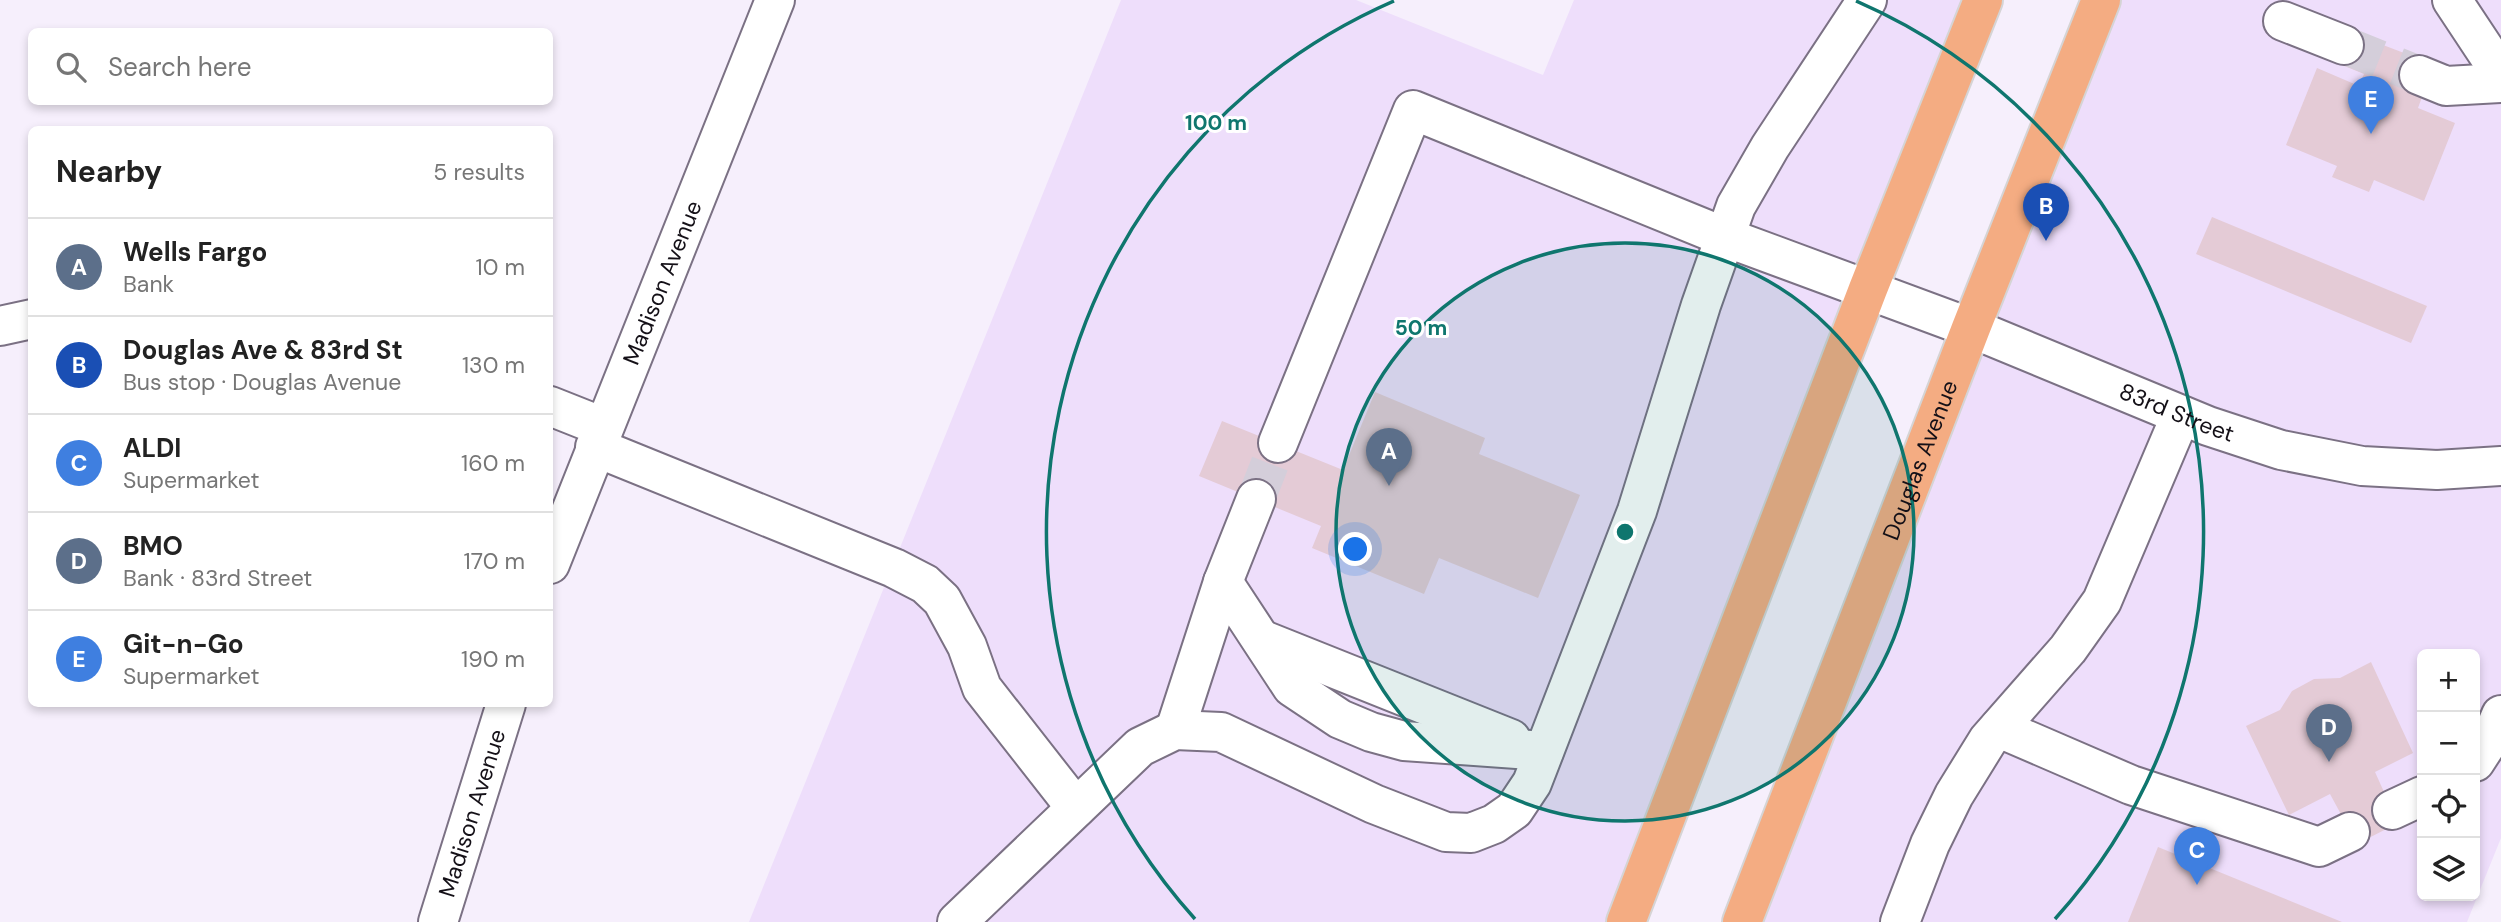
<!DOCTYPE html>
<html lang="en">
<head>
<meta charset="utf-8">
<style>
	body { margin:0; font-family:"DM Sans",sans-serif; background:#f2f2f2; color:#222 }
	.controls { position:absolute; right:21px; bottom:21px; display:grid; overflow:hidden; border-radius:10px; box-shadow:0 4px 10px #0003 }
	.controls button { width:63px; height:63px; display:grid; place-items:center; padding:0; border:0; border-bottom:2px solid #e0e0e0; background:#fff; color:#222; font:35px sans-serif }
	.you { position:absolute; left:1356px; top:550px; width:24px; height:24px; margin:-18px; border:5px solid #fff; border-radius:50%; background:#1a73e8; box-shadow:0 0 0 10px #1a73e833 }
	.badge { display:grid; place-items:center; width:46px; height:46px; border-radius:50%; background:#387b8c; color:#fff; font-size:23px; font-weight:700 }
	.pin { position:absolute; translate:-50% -58px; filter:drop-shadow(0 2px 4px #0008) }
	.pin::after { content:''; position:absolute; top:37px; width:24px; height:21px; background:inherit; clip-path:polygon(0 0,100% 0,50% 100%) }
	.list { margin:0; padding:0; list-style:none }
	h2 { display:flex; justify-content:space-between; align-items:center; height:91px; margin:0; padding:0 28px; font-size:30px }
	h2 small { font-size:23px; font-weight:400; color:#767676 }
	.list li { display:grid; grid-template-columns:46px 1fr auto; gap:21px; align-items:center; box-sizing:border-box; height:98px; padding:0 28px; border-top:2px solid #e0e0e0 }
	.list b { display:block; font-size:26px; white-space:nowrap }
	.list p { margin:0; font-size:23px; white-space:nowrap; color:#767676 }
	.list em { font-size:23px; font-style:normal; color:#767676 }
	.icon { flex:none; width:38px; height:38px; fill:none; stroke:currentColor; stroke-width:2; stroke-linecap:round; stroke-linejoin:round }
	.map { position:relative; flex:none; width:2501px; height:922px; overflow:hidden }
	.search { position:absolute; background:#fff; box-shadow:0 4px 10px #0003; left:28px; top:28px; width:525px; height:77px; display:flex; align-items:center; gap:18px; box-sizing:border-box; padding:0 24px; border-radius:10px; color:#767676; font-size:26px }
	.panel { position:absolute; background:#fff; box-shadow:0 4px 10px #0003; left:28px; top:126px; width:525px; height:581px; border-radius:10px }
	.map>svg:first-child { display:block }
	.built { fill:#eedefb; fill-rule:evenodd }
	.building { fill:#e4cbd6 }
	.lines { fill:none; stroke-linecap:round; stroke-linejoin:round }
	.minor-tunnel { stroke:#d4ceda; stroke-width:38; stroke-dasharray:38 19; stroke-linecap:butt }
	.minor-casing { stroke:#7b7184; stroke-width:42 }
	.major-casing { stroke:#d5d4d5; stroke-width:42 }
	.minor { stroke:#fff; stroke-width:38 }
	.major { stroke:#f4ac82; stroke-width:38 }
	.ring { fill:none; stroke:#0f766e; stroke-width:3.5 }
	.labels { text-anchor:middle; stroke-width:6; stroke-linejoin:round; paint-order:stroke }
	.street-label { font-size:23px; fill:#141017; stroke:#fff }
	.centre { fill:#0f766e; stroke:#fff; stroke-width:3.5 }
	.ring-label { font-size:21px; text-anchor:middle; font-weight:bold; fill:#0f766e; stroke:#fff; stroke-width:6; stroke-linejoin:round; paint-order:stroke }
</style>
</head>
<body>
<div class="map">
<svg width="2501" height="922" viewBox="0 0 2501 922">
	<rect width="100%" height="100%" fill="#f6effc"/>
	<g class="built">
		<polygon points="1121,0 1356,0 1543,75 1574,0 1983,0 1626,922 749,922"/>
		<path d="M2101,0H2501V838L2467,922H1742ZM2422,654H2475V896H2422Z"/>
	</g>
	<g class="building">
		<polygon points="2349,32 2425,61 2412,93 2422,97 2418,108 2455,123 2424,201 2374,180 2369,192 2332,177 2337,166 2286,145 2317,68 2359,86 2364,74 2337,63"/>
		<polygon points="2212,217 2427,306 2411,343 2196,254"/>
		<polygon points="1375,392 1485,438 1479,454 1580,495 1538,598 1439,558 1424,594 1312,548 1321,526 1199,476 1222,421 1343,470"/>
		<polygon points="2371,662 2413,753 2375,772 2398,823 2357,844 2330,794 2289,815 2246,726 2280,710 2292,691 2314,679 2340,678"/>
		<polygon points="2158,847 2342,922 2128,922"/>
	</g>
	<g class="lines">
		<g class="minor-tunnel">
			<polyline points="2344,45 2419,75"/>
			<polyline points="1256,499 1278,443"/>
		</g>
		<defs>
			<g id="minor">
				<polyline points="2452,0 2501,74"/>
				<polyline points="2283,21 2344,45"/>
				<polyline points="2419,75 2446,86 2501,83"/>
				<polyline points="0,326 32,319"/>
				<polyline points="550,406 603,427"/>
				<path id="s1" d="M1278,443L1413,110L1725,237L1971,328L2208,426L2281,450L2362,466L2437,470L2501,466"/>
				<polyline points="595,447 894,568 925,584 942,600 967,646 982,688 1076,808"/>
				<path id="s2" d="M550,564L775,0"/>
				<polyline points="1223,582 1292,687 1340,719 1371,732 1404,741 1544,751"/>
				<polyline points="1263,640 1511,739"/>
				<polyline points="1999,728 2131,785 2319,847 2350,832"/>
				<polyline points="1175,730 1223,582 1256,499"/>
				<polyline points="2475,762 2493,734 2501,715"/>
				<polyline points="2392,810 2422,796"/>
				<path id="s3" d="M438,922L506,704"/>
				<polyline points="957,922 1140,747 1175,730 1221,732 1374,804 1446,832 1471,833 1494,824 1514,810 1532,783 1637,511 1701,305 1736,206 1770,147 1867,0"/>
				<polyline points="1900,922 1930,844 1954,795 1988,740 2068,649 2102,601 2181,415"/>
			</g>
			<g id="major">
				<polyline points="1626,922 1868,289 1983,0"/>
				<path id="s4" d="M1742,922L1971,328L2101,0"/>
			</g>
		</defs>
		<use href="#minor" class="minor-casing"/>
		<use href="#major" class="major-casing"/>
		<use href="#minor" class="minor"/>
		<use href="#major" class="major"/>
	</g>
	<circle cx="1625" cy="532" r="289" fill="#0f766e" fill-opacity=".12"/>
	<g class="ring">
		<circle cx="1625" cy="532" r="289"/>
		<path d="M1195 919A579 579 0 0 1 1394 1M1856 1A579 579 0 0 1 2055 919"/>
	</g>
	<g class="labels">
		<g class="street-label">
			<text dy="8" stroke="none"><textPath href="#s2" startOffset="303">Madison Avenue</textPath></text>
			<text dy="8" stroke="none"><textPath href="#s1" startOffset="1181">83rd Street</textPath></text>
			<text dy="8" stroke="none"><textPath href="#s4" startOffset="495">Douglas Avenue</textPath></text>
			<text dy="8" stroke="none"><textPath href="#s3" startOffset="114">Madison Avenue</textPath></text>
		</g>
	</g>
	<circle cx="1625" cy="532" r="10" class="centre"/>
	<g class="ring-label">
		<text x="1216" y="130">100 m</text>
		<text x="1421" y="335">50 m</text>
	</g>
</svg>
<div class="controls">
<button>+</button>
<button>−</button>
<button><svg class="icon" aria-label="locate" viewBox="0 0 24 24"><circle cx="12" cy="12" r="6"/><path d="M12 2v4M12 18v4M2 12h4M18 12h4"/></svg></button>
<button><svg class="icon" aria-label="layers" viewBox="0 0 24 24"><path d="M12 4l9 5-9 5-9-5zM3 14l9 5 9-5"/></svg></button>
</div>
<div class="you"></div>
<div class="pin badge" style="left:1389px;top:486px;background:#5c6f8a">A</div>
<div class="pin badge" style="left:2046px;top:241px;background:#1a4fb4">B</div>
<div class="pin badge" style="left:2197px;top:885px;background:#3f7fe0">C</div>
<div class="pin badge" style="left:2329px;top:762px;background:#5c6f8a">D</div>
<div class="pin badge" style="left:2371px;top:134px;background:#3f7fe0">E</div>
<div class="search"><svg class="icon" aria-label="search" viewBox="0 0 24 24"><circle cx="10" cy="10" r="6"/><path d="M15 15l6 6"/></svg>Search here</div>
<section class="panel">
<h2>Nearby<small>5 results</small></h2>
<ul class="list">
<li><span class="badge" style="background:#5c6f8a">A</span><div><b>Wells Fargo</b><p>Bank</p></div><em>10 m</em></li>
<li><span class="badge" style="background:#1a4fb4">B</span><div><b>Douglas Ave &amp; 83rd St</b><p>Bus stop · Douglas Avenue</p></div><em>130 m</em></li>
<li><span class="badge" style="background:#3f7fe0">C</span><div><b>ALDI</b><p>Supermarket</p></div><em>160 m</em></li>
<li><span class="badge" style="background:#5c6f8a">D</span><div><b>BMO</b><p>Bank · 83rd Street</p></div><em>170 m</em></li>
<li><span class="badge" style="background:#3f7fe0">E</span><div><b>Git-n-Go</b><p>Supermarket</p></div><em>190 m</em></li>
</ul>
</section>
</div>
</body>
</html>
